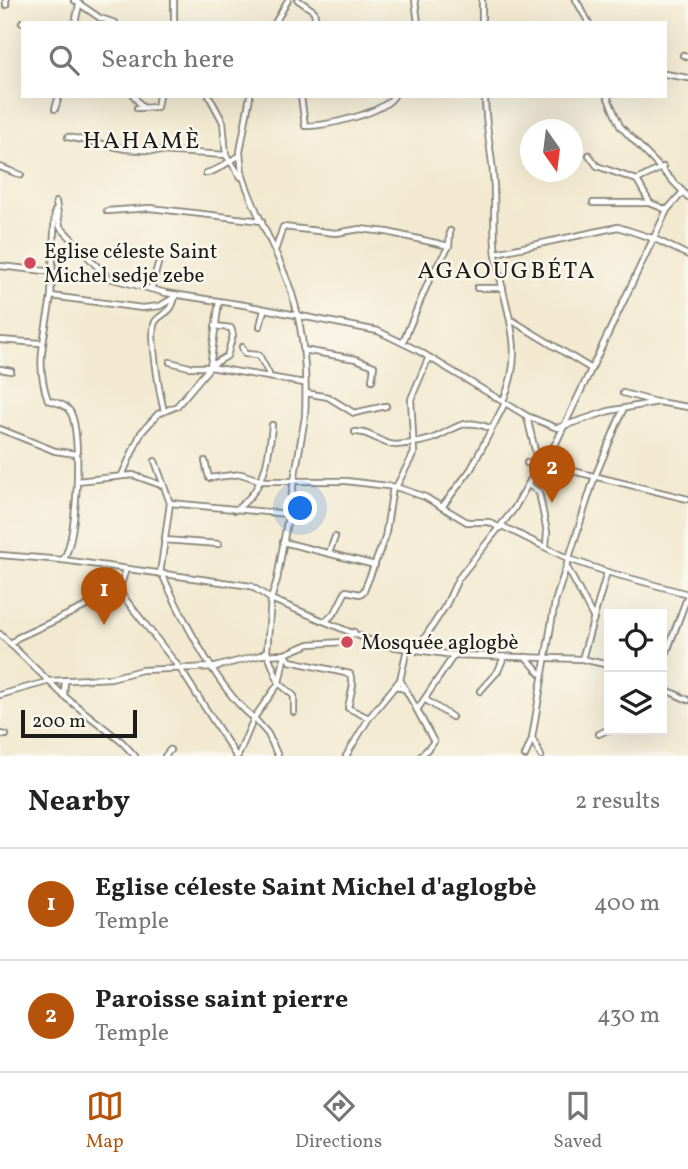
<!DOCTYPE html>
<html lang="en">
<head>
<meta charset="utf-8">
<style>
	body { margin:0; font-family:Vollkorn,serif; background:#f2f2f2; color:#222 }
	.controls { position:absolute; right:21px; bottom:21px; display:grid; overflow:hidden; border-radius:0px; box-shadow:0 7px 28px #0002 }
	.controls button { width:63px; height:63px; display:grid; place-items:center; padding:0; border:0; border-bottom:2px solid #e0e0e0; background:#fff; color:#222; font:35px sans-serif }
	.compass { position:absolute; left:520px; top:119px; width:63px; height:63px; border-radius:50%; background:#fff; box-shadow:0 7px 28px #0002; rotate:166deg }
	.scale { position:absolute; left:21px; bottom:18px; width:116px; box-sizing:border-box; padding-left:7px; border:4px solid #1c1c1c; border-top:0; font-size:19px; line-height:24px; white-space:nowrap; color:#1c1c1c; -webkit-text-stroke:5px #fbf7ec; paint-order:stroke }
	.you { position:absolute; left:301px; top:509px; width:24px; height:24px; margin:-18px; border:5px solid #fff; border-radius:50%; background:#1a73e8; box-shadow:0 0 0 10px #1a73e833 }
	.badge { display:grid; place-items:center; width:46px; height:46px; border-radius:50%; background:#b45309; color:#fff; font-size:23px; font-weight:700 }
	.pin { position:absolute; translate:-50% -58px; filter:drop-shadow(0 2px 4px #0008) }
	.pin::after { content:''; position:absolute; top:37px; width:24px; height:21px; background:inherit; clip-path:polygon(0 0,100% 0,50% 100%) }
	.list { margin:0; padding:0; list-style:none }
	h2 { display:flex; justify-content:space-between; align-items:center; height:91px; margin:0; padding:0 28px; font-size:30px }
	h2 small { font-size:23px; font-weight:400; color:#767676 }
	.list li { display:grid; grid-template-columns:46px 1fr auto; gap:21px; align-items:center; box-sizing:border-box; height:112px; padding:0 28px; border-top:2px solid #e0e0e0 }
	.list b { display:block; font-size:26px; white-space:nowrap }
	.list p { margin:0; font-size:23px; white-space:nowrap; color:#767676 }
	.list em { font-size:23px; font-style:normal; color:#767676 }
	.icon { flex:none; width:38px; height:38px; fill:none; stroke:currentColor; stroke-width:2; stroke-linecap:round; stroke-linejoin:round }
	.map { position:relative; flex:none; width:688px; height:756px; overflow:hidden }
	.search { position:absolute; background:#fff; box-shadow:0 7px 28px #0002; left:21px; right:21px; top:21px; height:77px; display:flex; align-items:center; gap:18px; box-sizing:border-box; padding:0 24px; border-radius:0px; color:#767676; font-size:26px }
	.sheet { height:315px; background:#fff }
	nav { display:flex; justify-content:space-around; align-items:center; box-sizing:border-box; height:98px; border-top:2px solid #e0e0e0; background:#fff; font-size:19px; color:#767676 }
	nav a { display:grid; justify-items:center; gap:4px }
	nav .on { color:#b45309 }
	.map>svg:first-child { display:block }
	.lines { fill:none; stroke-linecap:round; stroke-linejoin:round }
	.minor-casing { stroke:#878276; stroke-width:8 }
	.minor { stroke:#fff; stroke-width:4.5 }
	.poi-dot { fill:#d1495b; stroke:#fbf7ec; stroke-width:2.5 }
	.labels { text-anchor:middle; stroke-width:5; stroke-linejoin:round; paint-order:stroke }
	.poi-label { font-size:21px; fill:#1c1c1c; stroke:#fbf7ec; text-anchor:start }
	.quarter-label { font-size:24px; letter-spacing:2px; fill:#1c1c1c; stroke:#fbf7ec }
</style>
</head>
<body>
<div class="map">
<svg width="688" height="756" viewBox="0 0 688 756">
	<rect width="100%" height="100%" fill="#fbf7ec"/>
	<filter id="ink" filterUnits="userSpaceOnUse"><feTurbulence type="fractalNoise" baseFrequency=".0143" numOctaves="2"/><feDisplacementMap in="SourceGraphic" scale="14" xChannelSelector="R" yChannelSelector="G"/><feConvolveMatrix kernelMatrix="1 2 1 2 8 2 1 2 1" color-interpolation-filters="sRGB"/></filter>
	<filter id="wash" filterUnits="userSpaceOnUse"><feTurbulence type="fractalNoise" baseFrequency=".00686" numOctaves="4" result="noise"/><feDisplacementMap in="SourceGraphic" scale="28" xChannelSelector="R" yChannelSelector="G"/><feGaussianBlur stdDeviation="1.57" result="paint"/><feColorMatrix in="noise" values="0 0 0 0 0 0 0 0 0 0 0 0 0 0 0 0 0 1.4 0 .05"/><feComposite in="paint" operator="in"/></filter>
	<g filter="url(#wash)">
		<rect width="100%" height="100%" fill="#f2e9d0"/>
	</g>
	<g filter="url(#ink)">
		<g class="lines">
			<defs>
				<g id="minor">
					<polyline points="74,0 100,18 115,23"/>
					<polyline points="298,0 314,11 316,23"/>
					<polyline points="415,0 418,23"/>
					<polyline points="576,0 589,23"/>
					<polyline points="6,5 6,0"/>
					<polyline points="22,22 25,23"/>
					<polyline points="75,23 79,5"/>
					<polyline points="174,23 174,0"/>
					<polyline points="275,23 288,0"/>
					<polyline points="482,23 482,0"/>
					<polyline points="683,55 688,57"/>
					<polyline points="665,74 688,78"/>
					<polyline points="134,96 142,107"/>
					<polyline points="209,96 223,122 226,155"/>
					<path d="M250,96L240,152L242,173C254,214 279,252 292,294C304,332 307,377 305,417L277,580L271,599L267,651L261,655"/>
					<path d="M301,96L305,126C325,126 383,114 394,96"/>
					<path d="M485,96C485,129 494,160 494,192C495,213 493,234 496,255C503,309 528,345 503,401"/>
					<polyline points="607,96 620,126 688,197"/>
					<polyline points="137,108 157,107 159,96"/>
					<polyline points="55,109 59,96"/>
					<polyline points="68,137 126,149 226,155 241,177"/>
					<polyline points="589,155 597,166 637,180 650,203 667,210"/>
					<polyline points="0,167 21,175"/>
					<path d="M206,173C222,170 226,161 240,156"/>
					<polyline points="637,180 663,167"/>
					<path d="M56,202L60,227C77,243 90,261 109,278"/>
					<polyline points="593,203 650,203"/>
					<polyline points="55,211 51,296 142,308 160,306 175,297"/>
					<polyline points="107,211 150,208 262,221"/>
					<polyline points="276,248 283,227 336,233 360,229 387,232 449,246"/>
					<polyline points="496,253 618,227 655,239 688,255"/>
					<polyline points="0,266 109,278 166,293 244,305 378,331 417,350 527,416 557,428 609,411 658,402 688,407"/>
					<polyline points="477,288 503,288"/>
					<polyline points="151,289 158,264"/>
					<path d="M51,296C46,335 34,361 48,400C57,403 66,404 71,413C82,435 78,539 63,560"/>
					<polyline points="513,321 590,368"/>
					<polyline points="260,326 264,310"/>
					<polyline points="0,340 40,343"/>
					<polyline points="403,342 430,278 449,246 450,231"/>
					<polyline points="242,347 245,354 259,355 269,374"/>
					<polyline points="303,350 356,359 374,366 372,380"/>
					<polyline points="428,359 411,399 414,453 396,487 425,497 467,522 489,522 500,528"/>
					<polyline points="170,362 189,367 210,367 219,301"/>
					<polyline points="210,366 227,356 233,335 231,328 215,326"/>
					<polyline points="0,369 11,371"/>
					<polyline points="306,393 328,397 354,413 386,406"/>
					<polyline points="623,393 656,402"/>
					<path d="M164,411C160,396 149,333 155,322C161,312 171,316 175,297"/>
					<polyline points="527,417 538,463"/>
					<polyline points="0,429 55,451 76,454"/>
					<path d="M355,432C371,431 381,445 396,445C407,444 424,442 434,438C458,428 462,417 490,428"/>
					<polyline points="155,461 170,503 160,574"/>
					<polyline points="205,461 209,478 241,474 262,481 346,481 396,487"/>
					<polyline points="527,463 540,463 688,499"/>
					<polyline points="122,475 141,433 158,414 177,406 210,367 304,383"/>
					<polyline points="77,481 133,475 161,485"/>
					<polyline points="530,486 539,492 547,532 546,546"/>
					<polyline points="170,503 288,514"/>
					<polyline points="442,507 471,469 505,403"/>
					<path d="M235,510C265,490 269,459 272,425"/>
					<polyline points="502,526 569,559 607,572 688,594"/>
					<polyline points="164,540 219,544"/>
					<polyline points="283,542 375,565"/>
					<polyline points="329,553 335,537"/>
					<polyline points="0,555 63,560 251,586 271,599 381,645 454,655 582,659 609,665"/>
					<polyline points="568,569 594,619"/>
					<path d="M162,574C181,615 219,692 254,718L238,756"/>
					<polyline points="119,591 181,670 236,756"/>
					<polyline points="326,621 336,611 346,591 360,594 364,591 385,538 393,487"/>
					<polyline points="0,634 64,696 122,742 135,756"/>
					<polyline points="11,645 17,638 119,591 126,569"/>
					<polyline points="416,651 446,605 458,579 514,509 540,463 556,443 667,210 683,192"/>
					<polyline points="267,652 279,683 294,696 294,712"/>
					<polyline points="526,657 540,673"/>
					<polyline points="582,659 607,572"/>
					<polyline points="662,665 688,595"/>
					<polyline points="396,686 406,690 400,680"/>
					<polyline points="662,688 688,700"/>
					<polyline points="406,690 417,710"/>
					<polyline points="480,691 498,671 504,657"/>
					<polyline points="0,695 50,681 111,678 142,670 215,667 261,655 285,654 309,644 345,642 354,632"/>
					<polyline points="64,696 65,680"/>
					<polyline points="426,700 452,717"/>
					<polyline points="611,730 620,730"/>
					<polyline points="0,734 6,735"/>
					<polyline points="599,734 609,729"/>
					<polyline points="165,756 170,750"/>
					<polyline points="278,756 268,734 254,718 279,683 285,654 290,661 350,674 353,685 348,708 369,718"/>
					<polyline points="346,756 369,718 400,680 407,649"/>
					<polyline points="421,756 434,742 417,710 454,655"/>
					<polyline points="525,756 532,739"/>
					<polyline points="541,756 532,738 555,602 594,479 623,410"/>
				</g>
			</defs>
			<use href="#minor" class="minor-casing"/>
			<use href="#minor" class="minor"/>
		</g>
	</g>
	<g class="poi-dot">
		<circle cx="30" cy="263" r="7"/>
		<circle cx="347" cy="642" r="7"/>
	</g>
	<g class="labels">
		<g class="poi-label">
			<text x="44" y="258">Eglise céleste Saint<tspan x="44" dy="24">Michel sedje zebe</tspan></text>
			<text x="361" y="649">Mosquée aglogbè</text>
		</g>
		<g class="quarter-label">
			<text x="142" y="148">HAHAMÈ</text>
			<text x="507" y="278">AGAOUGBÉTA</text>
		</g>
	</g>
</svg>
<div class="controls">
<button><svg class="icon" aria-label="locate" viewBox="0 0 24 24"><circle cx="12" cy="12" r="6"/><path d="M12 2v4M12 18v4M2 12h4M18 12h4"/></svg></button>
<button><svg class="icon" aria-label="layers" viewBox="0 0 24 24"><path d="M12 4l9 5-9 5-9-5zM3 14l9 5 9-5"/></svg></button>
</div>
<svg class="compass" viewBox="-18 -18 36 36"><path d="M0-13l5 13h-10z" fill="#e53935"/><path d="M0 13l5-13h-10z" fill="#767676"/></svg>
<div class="scale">200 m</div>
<div class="you"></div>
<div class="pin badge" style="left:104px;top:625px">1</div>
<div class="pin badge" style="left:552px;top:503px">2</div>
<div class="search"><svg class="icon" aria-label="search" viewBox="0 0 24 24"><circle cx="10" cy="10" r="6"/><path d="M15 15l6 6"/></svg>Search here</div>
</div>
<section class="sheet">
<h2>Nearby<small>2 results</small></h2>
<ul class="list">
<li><span class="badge">1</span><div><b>Eglise céleste Saint Michel d'aglogbè</b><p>Temple</p></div><em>400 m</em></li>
<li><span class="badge">2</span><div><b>Paroisse saint pierre</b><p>Temple</p></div><em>430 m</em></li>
</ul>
</section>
<nav>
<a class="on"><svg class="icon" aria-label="map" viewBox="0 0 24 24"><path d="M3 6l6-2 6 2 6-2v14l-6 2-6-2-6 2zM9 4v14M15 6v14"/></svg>Map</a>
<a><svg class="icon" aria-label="directions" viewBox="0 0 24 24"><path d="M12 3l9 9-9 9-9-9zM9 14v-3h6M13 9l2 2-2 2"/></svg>Directions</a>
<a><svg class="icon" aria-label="saved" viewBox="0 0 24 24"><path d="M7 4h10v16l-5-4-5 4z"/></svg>Saved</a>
</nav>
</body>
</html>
